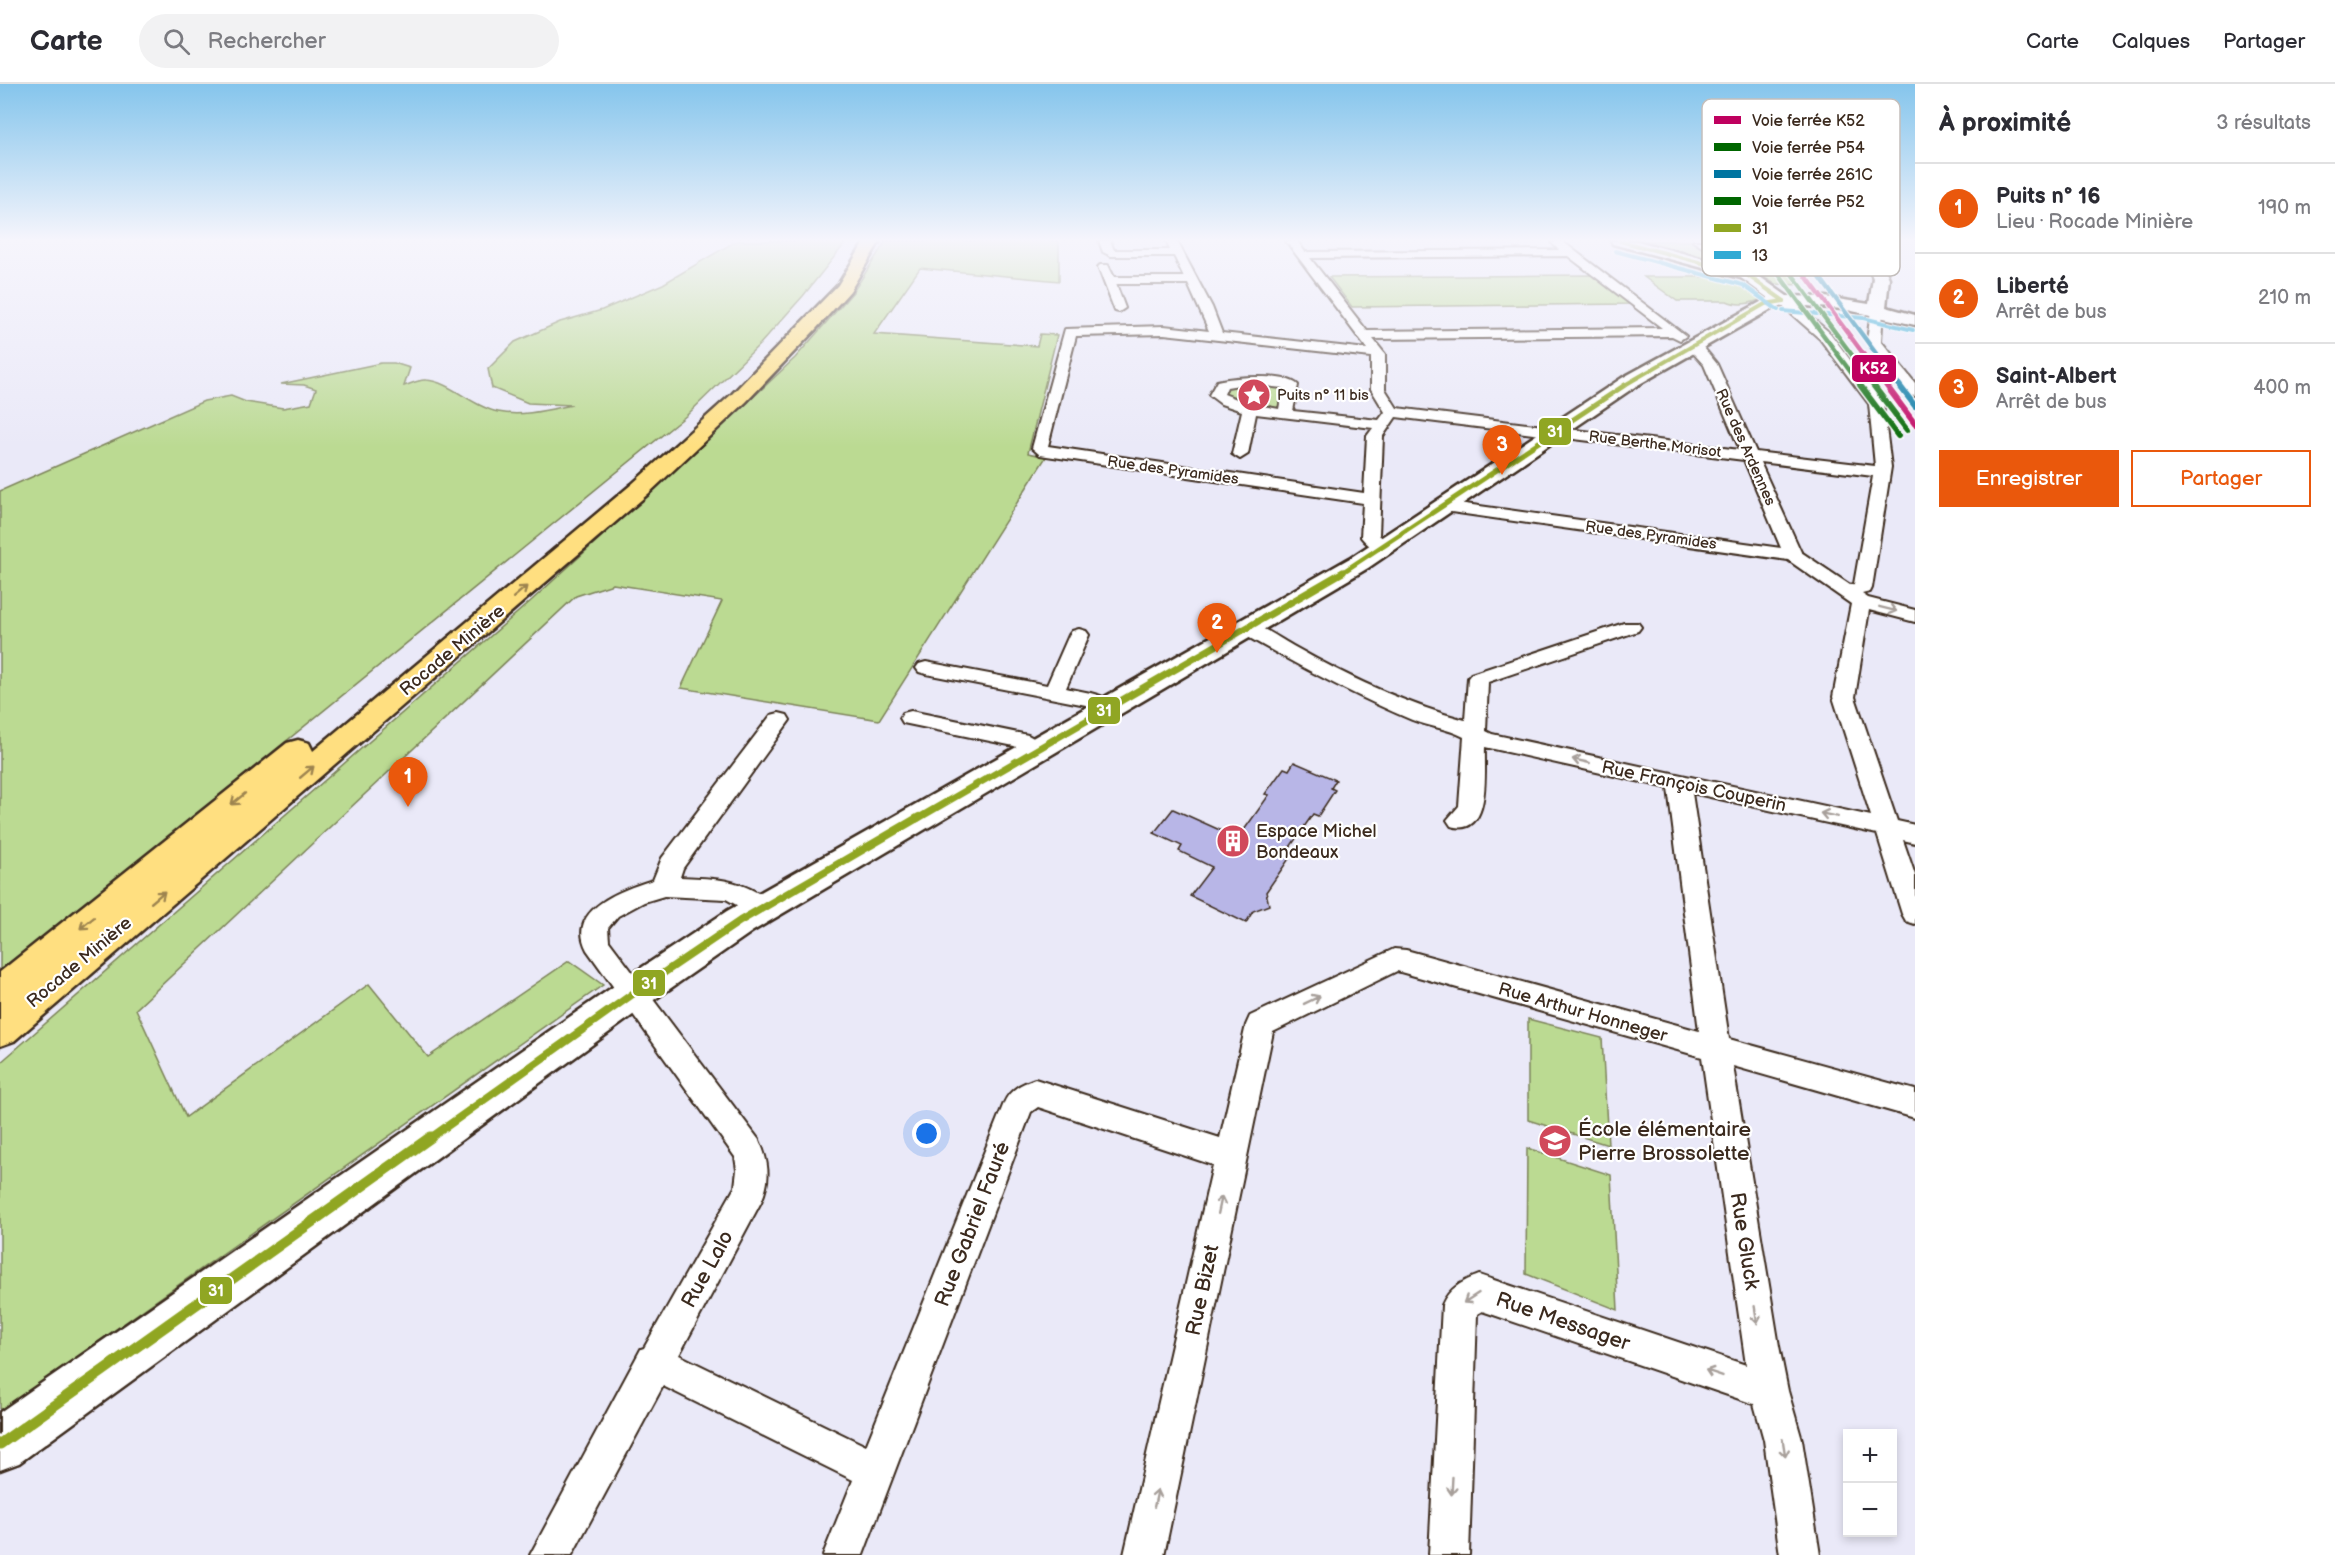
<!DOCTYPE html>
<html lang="fr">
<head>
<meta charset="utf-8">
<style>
	body { margin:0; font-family:"Balsamiq Sans",sans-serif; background:#f2f2f3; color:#2b2b33 }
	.controls { position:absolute; right:18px; bottom:18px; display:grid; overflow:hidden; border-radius:0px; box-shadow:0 3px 9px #0003 }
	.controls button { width:54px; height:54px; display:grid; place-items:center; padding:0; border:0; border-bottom:2px solid #e1e1e2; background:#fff; color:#2b2b33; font:30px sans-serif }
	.you { position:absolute; left:927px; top:1050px; width:21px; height:21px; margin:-15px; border:4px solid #fff; border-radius:50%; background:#1a73e8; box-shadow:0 0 0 9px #1a73e833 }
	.badge { display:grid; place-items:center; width:39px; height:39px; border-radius:50%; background:#ea580c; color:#fff; font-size:20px; font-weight:700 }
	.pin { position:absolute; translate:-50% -50px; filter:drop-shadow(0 2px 3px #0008) }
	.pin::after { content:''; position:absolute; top:32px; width:21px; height:18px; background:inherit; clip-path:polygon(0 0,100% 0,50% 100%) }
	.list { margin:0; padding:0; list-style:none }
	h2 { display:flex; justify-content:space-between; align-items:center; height:78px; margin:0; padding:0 24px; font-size:26px }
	h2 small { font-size:20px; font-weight:400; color:#7c7c81 }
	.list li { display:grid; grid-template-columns:39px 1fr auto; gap:18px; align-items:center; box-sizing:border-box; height:90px; padding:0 24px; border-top:2px solid #e1e1e2 }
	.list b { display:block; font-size:22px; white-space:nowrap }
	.list p { margin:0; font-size:20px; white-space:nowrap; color:#7c7c81 }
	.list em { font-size:20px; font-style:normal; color:#7c7c81 }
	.actions { display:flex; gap:12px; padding:18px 24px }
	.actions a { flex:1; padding:14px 0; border:2px solid #ea580c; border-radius:0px; text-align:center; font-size:21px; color:#ea580c }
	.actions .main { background:#ea580c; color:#fff }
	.icon { flex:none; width:33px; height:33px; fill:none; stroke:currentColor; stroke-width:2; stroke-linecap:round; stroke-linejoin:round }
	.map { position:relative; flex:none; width:1915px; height:1471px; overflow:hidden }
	header { display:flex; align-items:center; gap:36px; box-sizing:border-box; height:84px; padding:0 30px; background:#fff; border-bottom:2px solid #e1e1e2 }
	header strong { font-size:28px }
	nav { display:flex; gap:33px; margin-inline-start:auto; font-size:21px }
	.search { width:420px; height:54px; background:#f2f2f3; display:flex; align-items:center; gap:15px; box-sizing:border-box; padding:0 21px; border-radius:33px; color:#7c7c81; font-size:22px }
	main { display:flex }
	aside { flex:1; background:#fff }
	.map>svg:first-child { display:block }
	.green { fill:#bbda92; stroke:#7b8258; stroke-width:1.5 }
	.building { fill:#b8b6e7; stroke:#3b2a1e; stroke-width:1.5 }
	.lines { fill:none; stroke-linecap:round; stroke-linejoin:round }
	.street-casing { stroke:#3b2a1e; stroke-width:4 }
	.secondary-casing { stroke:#3b2a1e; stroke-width:5 }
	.highway-casing { stroke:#3b2a1e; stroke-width:5 }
	.street { fill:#fff; fill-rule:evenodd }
	.secondary { fill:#fff; fill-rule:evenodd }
	.highway { fill:#ffdf80; fill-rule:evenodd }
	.bus-1-far4-casing { stroke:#fff; stroke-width:6 }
	.bus-1-far3-casing { stroke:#fff; stroke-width:8 }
	.bus-1-far2-casing { stroke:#fff; stroke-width:10 }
	.bus-1-far1-casing { stroke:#fff; stroke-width:13 }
	.bus-1-casing { stroke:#fff; stroke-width:16 }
	.bus-2-casing { stroke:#fff; stroke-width:6 }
	.bus-1-far4 { stroke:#90a623; stroke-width:4 }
	.bus-1-far3 { stroke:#90a623; stroke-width:5 }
	.bus-1-far2 { stroke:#90a623; stroke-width:7 }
	.bus-1-far1 { stroke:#90a623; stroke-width:8 }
	.bus-1 { stroke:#90a623; stroke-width:11 }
	.bus-2 { stroke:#31aad4; stroke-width:4 }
	.rail-1-far1-casing { stroke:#fff; stroke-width:7 }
	.rail-1-casing { stroke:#fff; stroke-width:9 }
	.rail-2-far1-casing { stroke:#fff; stroke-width:7 }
	.rail-2-casing { stroke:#fff; stroke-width:9 }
	.rail-3-far1-casing { stroke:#fff; stroke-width:7 }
	.rail-3-casing { stroke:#fff; stroke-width:9 }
	.rail-4-far1-casing { stroke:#fff; stroke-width:7 }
	.rail-4-casing { stroke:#fff; stroke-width:9 }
	.rail-1-far1 { stroke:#bf005f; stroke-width:4.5 }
	.rail-1 { stroke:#bf005f; stroke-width:6 }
	.rail-2-far1 { stroke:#060; stroke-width:4.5 }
	.rail-2 { stroke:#060; stroke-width:6 }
	.rail-3-far1 { stroke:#0075a1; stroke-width:4.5 }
	.rail-3 { stroke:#0075a1; stroke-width:6 }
	.rail-4-far1 { stroke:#060; stroke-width:4.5 }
	.rail-4 { stroke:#060; stroke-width:6 }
	.oneway { stroke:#9d844f }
	.oneway2 { stroke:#a79f9a }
	.labels { text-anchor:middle; stroke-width:4.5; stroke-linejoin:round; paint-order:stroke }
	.far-poi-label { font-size:15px; fill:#3b2a1e; stroke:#fff; text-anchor:start }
	.far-street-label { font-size:15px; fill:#3b2a1e; stroke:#fff }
	.street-label { font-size:18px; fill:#3b2a1e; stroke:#fff }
	.poi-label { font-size:18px; fill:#3b2a1e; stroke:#fff; text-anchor:start }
	.near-poi-label { font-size:21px; fill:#3b2a1e; stroke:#fff; text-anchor:start }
	.near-street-label { font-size:21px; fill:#3b2a1e; stroke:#fff }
	.key { fill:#fff; stroke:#c4bfbc; stroke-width:1.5 }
	.key-label { font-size:16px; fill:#3b2a1e }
	.line-badge { stroke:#fff; stroke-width:2 }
	.badge-label { font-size:16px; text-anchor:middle; font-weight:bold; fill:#fff }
</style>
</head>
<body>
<header>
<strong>Carte</strong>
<div class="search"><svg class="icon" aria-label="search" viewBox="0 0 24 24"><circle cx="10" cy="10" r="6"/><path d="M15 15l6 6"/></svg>Rechercher</div>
<nav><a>Carte</a><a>Calques</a><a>Partager</a></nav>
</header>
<main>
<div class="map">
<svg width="1915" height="1471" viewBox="0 0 1915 1471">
	<rect width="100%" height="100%" fill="#eae9f8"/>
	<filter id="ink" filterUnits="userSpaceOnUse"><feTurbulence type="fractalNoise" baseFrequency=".0167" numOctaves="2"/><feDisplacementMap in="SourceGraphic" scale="12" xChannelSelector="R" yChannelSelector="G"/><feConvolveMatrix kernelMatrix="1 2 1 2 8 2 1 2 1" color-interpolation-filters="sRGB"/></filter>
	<g filter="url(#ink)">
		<g class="green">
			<path d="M736,157H847L803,212L760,260L687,331L0,890V407L204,317L231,312L246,318L283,324L311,319L316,305L304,301L281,300L381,279H394L410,284L404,302C411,300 419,295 426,296C449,297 473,323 498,328C522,333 548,326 572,321L528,319L492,304L488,285L515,258L560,238L602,226L663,200Z"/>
			<polygon points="886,157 1059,157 1059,197 920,184 874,250 1037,262 1040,250 1057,251 1028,369 1046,373 879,636 681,604 722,517 613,500 576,512 136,925 186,1033 369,900 428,973 569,877 603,901 0,1327 0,979 532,516 702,361 795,274 853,208"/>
			<polygon points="1628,157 1692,157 1728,180 1728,182"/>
			<polygon points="1706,157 1769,157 1801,201 1775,200"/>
			<polygon points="1592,191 1630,220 1352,223 1329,193"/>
			<path d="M1715,191H1723L1761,215C1752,220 1737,222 1727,217H1677L1644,193H1717Z"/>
			<polygon points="1243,299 1281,303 1284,306 1279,326 1241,321 1223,312 1227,302"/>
			<polygon points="1528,935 1602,954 1608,1061 1528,1036"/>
			<polygon points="1527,1064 1611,1091 1618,1226 1526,1190"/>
		</g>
		<polygon class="building" points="1294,678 1336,696 1331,704 1335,706 1318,732 1313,730 1288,766 1293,769 1266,808 1269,821 1253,827 1246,839 1190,812 1212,783 1179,767 1182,762 1154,749 1173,725 1233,752 1239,744 1244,746 1269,711 1265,710 1284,684 1289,686"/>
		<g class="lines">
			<defs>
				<g id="street">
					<path d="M1099,157H1110L1114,166H1170L1166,157H1177L1212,223L1222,249L1367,265L1286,157H1297L1305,168L1559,166L1552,159L1562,157L1686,252L1680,256L1672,252L1373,255L1385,270V305L1397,324L1740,366L1704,281L1694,270L1682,263L1689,259L1704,264L1717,280L1756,368L1875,382L1869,320L1820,255L1780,220V214H1788L1830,249L1883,320L1891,383L1872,504L1870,508L1862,510L1868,514L1915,526V538L1869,526L1855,613L1897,737L1915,741V759L1903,756L1915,791V840L1906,837L1902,830L1877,750L1692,709L1729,955L1915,1006V1034L1733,982L1779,1262L1788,1307L1802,1356L1820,1471H1780L1764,1356L1754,1320L1482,1227L1477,1230L1469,1471H1429L1442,1221C1449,1204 1463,1197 1479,1191L1746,1281L1702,973L1397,887L1273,948L1164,1471H1124L1213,1081L1038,1023L1031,1028L863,1471H823L853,1396L663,1302L572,1471H530L641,1265L644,1264L735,1103L737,1086L735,1073L587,866C565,825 624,805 653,796L662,774L771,631L779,629L787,631L790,636L683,784L680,793C711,795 730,793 758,809C766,814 772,816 776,824L772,831L763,834L754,831L726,815L664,812L644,818L618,832L608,844L609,857L759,1056C769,1078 771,1095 761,1118L679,1271L866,1362L1004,1019C1010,1005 1021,1000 1035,995L1220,1054L1246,941L1250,932L1394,865L1406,866L1699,947L1668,704L1485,663C1484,687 1492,754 1451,742L1447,736L1459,722L1464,653C1447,644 1429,643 1412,636C1352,611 1295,580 1239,548L1236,544L1239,540C1256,536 1278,554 1293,562C1346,592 1405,620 1465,636L1468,594L1471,590L1624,539H1638L1641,543L1638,547L1488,598L1486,647L1492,650L1871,732L1833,613L1851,520L1788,476L1444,427L1436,422L1444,417L1781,464L1744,376L1396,333L1383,352L1379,451L1393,463L1390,467C1379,470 1368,462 1361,453L1363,419L1040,371L1032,364L1065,245L1164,242L1209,247L1188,200H1116L1125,224L1119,228L1115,227L1098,183L1100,181H1108L1114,193H1184L1174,172H1111L1103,168ZM1568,172L1662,244L1367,247L1310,174ZM1164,250L1371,273V305L1385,328L1379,336L1293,327L1298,301C1286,289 1233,293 1217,297L1209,311L1221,320L1242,327L1232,370L1240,375L1248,370L1256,330L1373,344L1367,352L1364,409L1048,362L1076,252ZM1245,300L1283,304L1279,325L1247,319L1224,310L1227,303ZM1760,378L1873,392L1854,500L1850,501L1801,468Z"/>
					<polygon points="1693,157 1706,157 1747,183 1742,190 1734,190 1732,188 1735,184"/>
					<polygon points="1877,222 1883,226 1881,257 1915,299 1915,312 1910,311 1867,257 1871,226"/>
					<path d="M1079,545L1086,547L1089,551L1066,604C1083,608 1107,609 1117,624L1114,629L1106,631L1098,629L1086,621L926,590L919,588L916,584L919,580L926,578L1047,601L1069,551L1072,547Z"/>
					<polygon points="911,627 1028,651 1044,660 1047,665 1044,670 1036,672 1014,662 903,639 900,634 903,629"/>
				</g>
				<polygon id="secondary" points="1611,157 1637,157 1753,188 1787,212 1825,213 1869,220 1873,194 1857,157 1872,157 1889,194 1886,223 1915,231 1915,241 1843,225 1806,222 1775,223 1636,302 1368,484 753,847 648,920 19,1379 0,1386 0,1328 620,898 727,827 1350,474 1622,294 1768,214 1741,194 1613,160"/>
				<polygon id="highway" points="865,157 880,157 850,207 815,246 746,318 648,410 14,957 0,962 0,888 287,659 298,656 309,659 313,667 632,400 732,310 838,201"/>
			</defs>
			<use href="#street" class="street-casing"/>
			<use href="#secondary" class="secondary-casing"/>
			<use href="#highway" class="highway-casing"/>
			<use href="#street" class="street"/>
			<use href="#secondary" class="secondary"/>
			<use href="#highway" class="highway"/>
			<defs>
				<g id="bus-1-far4">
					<polyline points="1620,157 1747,191 1784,217"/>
					<polyline points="1623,302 1765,220 1784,217"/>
				</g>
				<polyline id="bus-1-far3" points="1340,490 1625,301"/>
				<polyline id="bus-1-far2" points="917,735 1343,488"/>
				<polyline id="bus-1-far1" points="429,1055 634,909 740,837 919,733"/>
				<polyline id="bus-1" points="0,1360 431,1053"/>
				<g id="bus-2">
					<polyline points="1615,167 1743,201 1778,226"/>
					<polyline points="1783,227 1863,234 1913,246"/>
				</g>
			</defs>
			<use href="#bus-1-far4" class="bus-1-far4-casing"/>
			<use href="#bus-1-far3" class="bus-1-far3-casing"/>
			<use href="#bus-1-far2" class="bus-1-far2-casing"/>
			<use href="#bus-1-far1" class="bus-1-far1-casing"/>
			<use href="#bus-1" class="bus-1-casing"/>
			<use href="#bus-2" class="bus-2-casing"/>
			<use href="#bus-1-far4" class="bus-1-far4"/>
			<use href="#bus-1-far3" class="bus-1-far3"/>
			<use href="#bus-1-far2" class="bus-1-far2"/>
			<use href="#bus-1-far1" class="bus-1-far1"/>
			<use href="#bus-1" class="bus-1"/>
			<use href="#bus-2" class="bus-2"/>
			<defs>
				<polyline id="rail-1-far1" points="1780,157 1887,302"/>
				<polyline id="rail-1" points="1886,301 1915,340"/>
				<polyline id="rail-2-far1" points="1772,163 1875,302"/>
				<polyline id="rail-2" points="1873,301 1907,346"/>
				<polyline id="rail-3-far1" points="1793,157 1900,302"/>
				<polyline id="rail-3" points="1899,301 1915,322"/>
				<polyline id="rail-4-far1" points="1763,169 1861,302"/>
				<polyline id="rail-4" points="1860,301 1898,352"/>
			</defs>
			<use href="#rail-1-far1" class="rail-1-far1-casing"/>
			<use href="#rail-1" class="rail-1-casing"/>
			<use href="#rail-2-far1" class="rail-2-far1-casing"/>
			<use href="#rail-2" class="rail-2-casing"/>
			<use href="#rail-3-far1" class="rail-3-far1-casing"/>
			<use href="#rail-3" class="rail-3-casing"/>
			<use href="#rail-4-far1" class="rail-4-far1-casing"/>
			<use href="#rail-4" class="rail-4-casing"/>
			<use href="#rail-1-far1" class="rail-1-far1"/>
			<use href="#rail-1" class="rail-1"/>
			<use href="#rail-2-far1" class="rail-2-far1"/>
			<use href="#rail-2" class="rail-2"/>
			<use href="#rail-3-far1" class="rail-3-far1"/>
			<use href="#rail-3" class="rail-3"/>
			<use href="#rail-4-far1" class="rail-4-far1"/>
			<use href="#rail-4" class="rail-4"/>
		</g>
		<defs><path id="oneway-shaft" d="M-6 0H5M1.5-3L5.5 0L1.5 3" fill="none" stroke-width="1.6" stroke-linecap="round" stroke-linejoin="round" transform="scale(1.5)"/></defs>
		<g class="oneway">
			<use href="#oneway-shaft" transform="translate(520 508) rotate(-40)"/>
			<use href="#oneway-shaft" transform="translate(307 688) rotate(-40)"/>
			<use href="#oneway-shaft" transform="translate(238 715) rotate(141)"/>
			<use href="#oneway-shaft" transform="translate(158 813) rotate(-40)"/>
			<use href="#oneway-shaft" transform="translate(87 839) rotate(141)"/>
		</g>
		<g class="oneway2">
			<use href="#oneway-shaft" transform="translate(1888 525) rotate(14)"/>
			<use href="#oneway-shaft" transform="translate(1581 677) rotate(-167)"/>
			<use href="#oneway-shaft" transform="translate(1829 731) rotate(-168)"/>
			<use href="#oneway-shaft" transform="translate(1312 916) rotate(-26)"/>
			<use href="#oneway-shaft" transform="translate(1220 1121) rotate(-78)"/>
			<use href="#oneway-shaft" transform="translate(1471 1214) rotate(147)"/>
			<use href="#oneway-shaft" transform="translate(1756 1231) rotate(81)"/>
			<use href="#oneway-shaft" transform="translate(1714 1289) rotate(-161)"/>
			<use href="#oneway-shaft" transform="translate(1784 1364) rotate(81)"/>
			<use href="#oneway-shaft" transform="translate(1452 1402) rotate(93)"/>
			<use href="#oneway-shaft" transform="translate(1156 1414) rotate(-78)"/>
		</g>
	</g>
	<linearGradient id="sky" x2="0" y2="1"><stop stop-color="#85c5ec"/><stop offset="0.43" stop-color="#f6f5fc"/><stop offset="1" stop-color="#f6f5fc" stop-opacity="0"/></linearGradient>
	<rect width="1915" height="363" fill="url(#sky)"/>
	<defs>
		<symbol id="sight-disc" viewBox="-11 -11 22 22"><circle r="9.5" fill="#d1495b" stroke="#fff"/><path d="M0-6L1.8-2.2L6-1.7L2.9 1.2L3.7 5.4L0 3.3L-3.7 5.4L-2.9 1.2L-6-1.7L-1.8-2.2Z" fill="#fff"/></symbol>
		<symbol id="building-disc" viewBox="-11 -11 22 22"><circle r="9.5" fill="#d1495b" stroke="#fff"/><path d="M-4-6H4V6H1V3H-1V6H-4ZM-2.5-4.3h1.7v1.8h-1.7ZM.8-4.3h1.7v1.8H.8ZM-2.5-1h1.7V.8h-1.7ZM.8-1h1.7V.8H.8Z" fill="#fff"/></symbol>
		<symbol id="school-disc" viewBox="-11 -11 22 22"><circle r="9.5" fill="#d1495b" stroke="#fff"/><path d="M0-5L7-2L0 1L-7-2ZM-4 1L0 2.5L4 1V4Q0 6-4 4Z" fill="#fff"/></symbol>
	</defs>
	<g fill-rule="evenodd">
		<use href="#sight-disc" x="1235" y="292" width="38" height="38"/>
		<use href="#building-disc" x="1214" y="738" width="38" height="38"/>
		<use href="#school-disc" x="1536" y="1038" width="38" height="38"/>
	</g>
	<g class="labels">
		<g class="far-poi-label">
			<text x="1277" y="316">Puits n° 11 bis</text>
		</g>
		<g class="far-street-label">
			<text transform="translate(1655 360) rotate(7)" y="5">Rue Berthe Morisot</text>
			<text transform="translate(1746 363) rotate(66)" y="5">Rue des Ardennes</text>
			<text transform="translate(1173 386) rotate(8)" y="5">Rue des Pyramides</text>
			<text transform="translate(1651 451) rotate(8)" y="5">Rue des Pyramides</text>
		</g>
		<g class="street-label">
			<text transform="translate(452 566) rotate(-40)" y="6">Rocade Minière</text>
			<text transform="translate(1694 702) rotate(12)" y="6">Rue François Couperin</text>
			<text transform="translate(79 878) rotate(-40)" y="6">Rocade Minière</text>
			<text transform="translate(1583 928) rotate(16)" y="6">Rue Arthur Honneger</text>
		</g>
		<g class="poi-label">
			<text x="1256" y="753">Espace Michel<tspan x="1256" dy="21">Bondeaux</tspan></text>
		</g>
		<g class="near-poi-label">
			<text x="1578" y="1052">École élémentaire<tspan x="1578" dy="24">Pierre Brossolette</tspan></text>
		</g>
		<g class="near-street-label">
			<text transform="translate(972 1140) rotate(-69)" y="7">Rue Gabriel Fauré</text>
			<text transform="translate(1745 1157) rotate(81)" y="7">Rue Gluck</text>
			<text transform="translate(707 1185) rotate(-61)" y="7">Rue Lalo</text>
			<text transform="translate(1202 1206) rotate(-78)" y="7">Rue Bizet</text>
			<text transform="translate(1563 1237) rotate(19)" y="7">Rue Messager</text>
		</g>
	</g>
	<rect x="1702" y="15" width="198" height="177" rx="9" class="key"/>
	<rect x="1714" y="32" width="27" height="8" fill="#bf005f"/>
	<rect x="1714" y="59" width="27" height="8" fill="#060"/>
	<rect x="1714" y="86" width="27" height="8" fill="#0075a1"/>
	<rect x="1714" y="113" width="27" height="8" fill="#060"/>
	<rect x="1714" y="140" width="27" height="8" fill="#90a623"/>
	<rect x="1714" y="167" width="27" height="8" fill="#31aad4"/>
	<g class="key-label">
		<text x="1752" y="42">Voie ferrée K52</text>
		<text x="1752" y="69">Voie ferrée P54</text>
		<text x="1752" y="96">Voie ferrée 261C</text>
		<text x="1752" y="123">Voie ferrée P52</text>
		<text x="1752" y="150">31</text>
		<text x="1752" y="177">13</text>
	</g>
	<g class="line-badge">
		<rect x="1851" y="270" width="46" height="29" rx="6" fill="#bf005f"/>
		<rect x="1538" y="333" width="34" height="29" rx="6" fill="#90a623"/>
		<rect x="1087" y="612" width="34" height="29" rx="6" fill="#90a623"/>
		<rect x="632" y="885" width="34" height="28" rx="6" fill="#90a623"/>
		<rect x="199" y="1192" width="34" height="29" rx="6" fill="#90a623"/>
	</g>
	<g class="badge-label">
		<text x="1874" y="290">K52</text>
		<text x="1555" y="353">31</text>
		<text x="1104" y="632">31</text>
		<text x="649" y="905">31</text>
		<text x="216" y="1212">31</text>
	</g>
</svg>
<div class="controls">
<button>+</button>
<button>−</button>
</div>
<div class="you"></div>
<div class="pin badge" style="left:408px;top:723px">1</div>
<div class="pin badge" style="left:1217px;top:569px">2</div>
<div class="pin badge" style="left:1502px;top:391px">3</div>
</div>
<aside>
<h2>À proximité<small>3 résultats</small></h2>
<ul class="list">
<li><span class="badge">1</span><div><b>Puits n° 16</b><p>Lieu · Rocade Minière</p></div><em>190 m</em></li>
<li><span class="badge">2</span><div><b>Liberté</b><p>Arrêt de bus</p></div><em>210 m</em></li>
<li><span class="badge">3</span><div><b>Saint-Albert</b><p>Arrêt de bus</p></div><em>400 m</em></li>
</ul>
<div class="actions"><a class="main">Enregistrer</a><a>Partager</a></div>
</aside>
</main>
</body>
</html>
